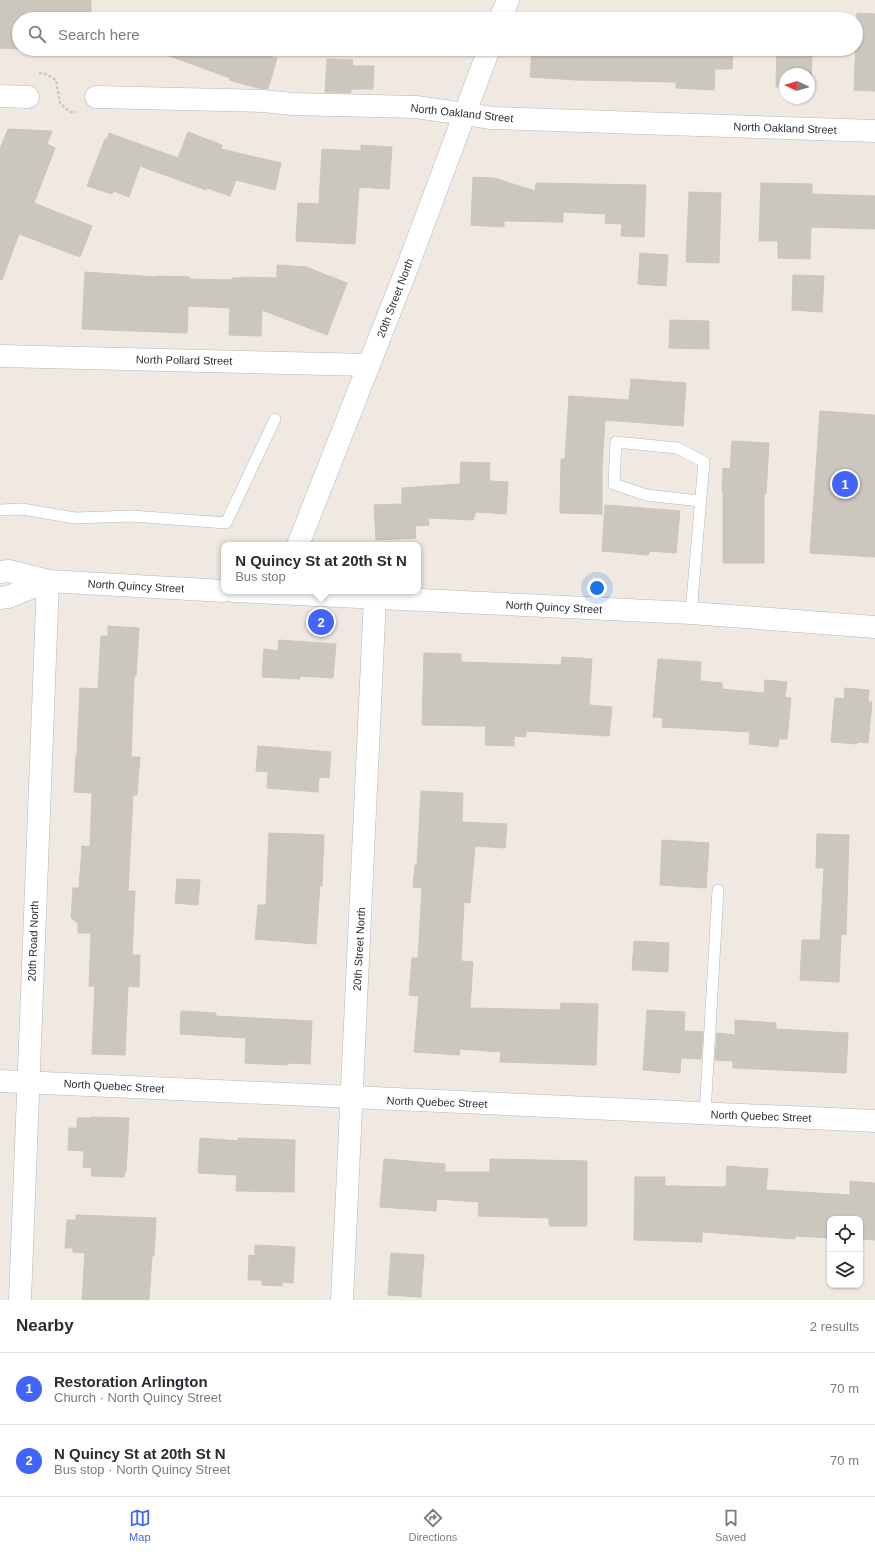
<!DOCTYPE html>
<html lang="en">
<head>
<meta charset="utf-8">
<style>
	body { margin:0; font-family:Helvetica,sans-serif; background:#f7f7f7; color:#2b2b33 }
	.controls { position:absolute; right:12px; bottom:12px; display:grid; overflow:hidden; border-radius:8px; box-shadow:0 1px 3px #0004 }
	.controls button { width:36px; height:36px; display:grid; place-items:center; padding:0; border:0; border-bottom:1px solid #e1e1e2; background:#fff; color:#2b2b33; font:20px sans-serif }
	.compass { position:absolute; left:779px; top:68px; width:36px; height:36px; border-radius:50%; background:#fff; box-shadow:0 1px 3px #0004; rotate:274deg }
	.you { position:absolute; left:597px; top:588px; width:14px; height:14px; margin:-10px; border:3px solid #fff; border-radius:50%; background:#1a73e8; box-shadow:0 0 0 6px #1a73e833 }
	.badge { display:grid; place-items:center; width:26px; height:26px; border-radius:50%; background:#4264fb; color:#fff; font-size:13px; font-weight:700 }
	.pin { position:absolute; translate:-50% -50%; border:2px solid #fff; box-shadow:0 1px 4px #0006 }
	.popup { position:absolute; left:221px; top:542px; width:200px; height:52px; box-sizing:border-box; display:grid; place-content:center; border-radius:8px; background:#fff; filter:drop-shadow(0 1px 3px #0005); font-size:13px; white-space:nowrap; color:#7c7c81 }
	.popup b { font-size:15px; color:#2b2b33 }
	.popup::after { content:''; position:absolute; left:50%; top:100%; margin-left:-8px; border:8px solid transparent; border-top-color:#fff }
	.list { margin:0; padding:0; list-style:none }
	h2 { display:flex; justify-content:space-between; align-items:center; height:52px; margin:0; padding:0 16px; font-size:17px }
	h2 small { font-size:13px; font-weight:400; color:#7c7c81 }
	.list li { display:grid; grid-template-columns:26px 1fr auto; gap:12px; align-items:center; box-sizing:border-box; height:72px; padding:0 16px; border-top:1px solid #e1e1e2 }
	.list b { display:block; font-size:15px; white-space:nowrap }
	.list p { margin:0; font-size:13px; white-space:nowrap; color:#7c7c81 }
	.list em { font-size:13px; font-style:normal; color:#7c7c81 }
	.icon { flex:none; width:22px; height:22px; fill:none; stroke:currentColor; stroke-width:2; stroke-linecap:round; stroke-linejoin:round }
	.map { position:relative; flex:none; width:875px; height:1300px; overflow:hidden }
	.search { position:absolute; background:#fff; box-shadow:0 1px 3px #0004; left:12px; right:12px; top:12px; height:44px; display:flex; align-items:center; gap:10px; box-sizing:border-box; padding:0 14px; border-radius:22px; color:#7c7c81; font-size:15px }
	.sheet { height:196px; background:#fff }
	nav { display:flex; justify-content:space-around; align-items:center; box-sizing:border-box; height:56px; border-top:1px solid #e1e1e2; background:#fff; font-size:11px; color:#7c7c81 }
	nav a { display:grid; justify-items:center; gap:2px }
	nav .on { color:#4264fb }
	.map>svg:first-child { display:block }
	.building { fill:#cbc7bf; stroke:#cbc5ba }
	.lines { fill:none; stroke-linecap:round; stroke-linejoin:round }
	.service-casing { stroke:#b4b7c1; stroke-width:12 }
	.minor-casing { stroke:#b4b7c1; stroke-width:23 }
	.secondary-casing { stroke:#b4b7c1; stroke-width:23 }
	.path { stroke:#c9c9c9; stroke-width:2.5; stroke-dasharray:3 2; stroke-linecap:butt }
	.service { stroke:#fff; stroke-width:11 }
	.minor { stroke:#fff; stroke-width:22 }
	.secondary { stroke:#fff; stroke-width:22 }
	.labels { text-anchor:middle; stroke-width:3; stroke-linejoin:round; paint-order:stroke }
	.street-label { font-size:11px; fill:#2e2e2e; stroke:#fff }
</style>
</head>
<body>
<div class="map">
<svg width="875" height="1300" viewBox="0 0 875 1300">
	<rect width="100%" height="100%" fill="#efe9e1"/>
	<g class="building">
		<polygon points="0,0 91,0 91,19 19,19 19,49 0,48"/>
		<polygon points="857,13 875,14 875,91 854,90"/>
		<polygon points="179,14 193,19 177,19"/>
		<polygon points="679,15 734,17 734,19 678,19"/>
		<polygon points="32,49 90,49 90,51"/>
		<polygon points="166,49 274,49 272,58 277,58 268,89 258,88 229,80 230,78 164,54"/>
		<polygon points="532,49 733,49 732,69 715,69 714,90 676,88 676,82 576,80 530,77"/>
		<polygon points="777,49 812,49 811,88 809,88 809,74 785,74 785,87 776,87"/>
		<polygon points="327,59 353,60 352,66 374,66 373,89 351,89 351,93 325,92"/>
		<polygon points="8,129 52,131 47,144 55,148 34,203 92,226 80,257 19,234 2,280 0,279 0,149"/>
		<polygon points="188,132 222,145 221,149 281,163 275,190 236,180 230,196 207,188 206,190 140,166 129,197 114,191 112,194 87,186 105,139 107,140 109,133 178,158"/>
		<polygon points="361,145 392,147 389,189 359,187 355,244 296,241 298,203 319,204 322,149 361,151"/>
		<polygon points="473,177 494,178 535,191 536,183 646,185 644,237 621,236 622,224 605,223 606,214 563,212 563,222 504,221 504,227 471,225"/>
		<polygon points="761,183 812,184 812,194 875,196 875,229 811,227 810,259 778,258 778,241 759,241"/>
		<polygon points="689,192 721,193 719,263 686,262"/>
		<polygon points="640,253 668,255 666,286 638,284"/>
		<polygon points="277,265 306,267 347,283 327,335 262,310 261,336 229,335 230,308 188,306 187,333 82,329 85,272 157,277 157,276 190,277 189,279 232,280 232,278 241,278 241,277 277,278"/>
		<polygon points="793,275 824,276 822,312 792,310"/>
		<polygon points="670,320 709,321 709,349 669,348"/>
		<polygon points="631,379 686,383 683,426 605,420 602,469 602,514 560,513 561,459 565,459 569,396 629,400"/>
		<polygon points="820,411 875,415 875,557 810,553"/>
		<polygon points="732,441 769,443 766,494 764,494 764,563 723,563 723,492 722,492 723,468 730,469"/>
		<polygon points="461,462 490,463 489,481 508,482 506,514 476,512 473,520 428,518 429,525 415,526 416,538 376,540 374,505 402,504 402,488 460,484"/>
		<polygon points="605,505 680,511 676,553 650,551 648,555 602,551"/>
		<polygon points="108,626 139,628 136,676 134,676 131,757 140,757 137,795 133,795 128,891 135,891 132,955 140,955 139,987 128,986 125,1055 92,1054 95,986 89,986 91,933 78,933 78,923 71,918 73,888 79,888 82,846 90,847 92,793 74,792 76,755 77,755 80,688 98,689 101,636 108,636"/>
		<polygon points="279,640 336,644 333,678 300,676 300,679 262,677 264,649 278,651"/>
		<polygon points="424,653 461,654 461,662 561,665 562,657 592,659 589,705 612,707 609,736 526,731 526,737 514,736 514,746 485,745 486,726 422,725"/>
		<polygon points="658,659 701,662 700,681 722,683 722,689 764,693 765,680 787,682 785,697 791,698 787,739 779,739 778,747 749,744 750,732 662,727 663,718 653,717"/>
		<polygon points="845,688 869,690 868,702 872,702 868,743 857,742 857,744 831,742 835,698 844,699"/>
		<polygon points="258,746 331,752 329,778 319,777 318,792 267,788 268,772 256,771"/>
		<polygon points="421,791 463,793 462,822 507,824 505,848 475,846 470,903 464,902 461,961 473,962 470,1008 560,1010 561,1003 598,1004 596,1065 500,1062 501,1052 460,1049 459,1055 414,1052 419,996 409,995 412,958 418,958 422,888 413,887 415,865 417,866"/>
		<polygon points="269,833 324,835 322,886 320,885 316,944 255,939 258,905 266,905"/>
		<polygon points="817,834 849,835 846,935 841,934 839,982 800,980 802,940 820,940 824,868 816,868"/>
		<polygon points="662,840 709,843 706,888 660,885"/>
		<polygon points="177,879 200,880 198,905 175,903"/>
		<polygon points="634,941 669,943 668,972 632,970"/>
		<polygon points="647,1010 685,1012 684,1031 703,1032 701,1059 681,1058 680,1073 643,1070"/>
		<polygon points="181,1011 216,1013 216,1016 312,1021 310,1064 287,1063 287,1065 245,1063 246,1038 180,1034"/>
		<polygon points="735,1020 776,1023 776,1029 848,1033 846,1073 733,1068 733,1061 715,1060 717,1033 735,1035"/>
		<polygon points="91,1117 129,1118 126,1171 125,1171 124,1177 91,1176 92,1168 83,1167 84,1151 68,1150 69,1128 77,1128 77,1118 91,1118"/>
		<polygon points="200,1138 238,1141 238,1138 295,1140 294,1192 236,1191 237,1175 198,1173"/>
		<polygon points="384,1159 445,1164 445,1172 490,1172 490,1159 587,1161 587,1226 549,1226 549,1218 478,1216 479,1202 437,1199 436,1211 380,1207"/>
		<polygon points="727,1166 768,1169 766,1190 850,1195 850,1181 875,1183 875,1240 860,1239 860,1219 830,1219 830,1238 795,1236 795,1239 702,1232 702,1242 634,1240 635,1177 665,1177 665,1186 726,1187"/>
		<polygon points="76,1215 156,1218 154,1256 152,1256 149,1300 82,1300 85,1253 73,1252 73,1248 65,1248 67,1220 76,1220"/>
		<polygon points="255,1245 295,1247 293,1283 282,1282 282,1286 262,1285 262,1280 248,1280 249,1255 255,1256"/>
		<polygon points="391,1253 424,1255 421,1297 388,1295"/>
	</g>
	<g class="lines">
		<defs>
			<g id="service">
				<polyline points="0,510 22,509 75,518 132,516 226,523 275,419"/>
				<polyline points="691,613 704,462 677,448 616,442 614,484 646,495 700,501"/>
				<polyline points="705,1114 718,890"/>
			</g>
			<g id="minor">
				<polyline points="500,19 508,0"/>
				<polyline points="0,96 28,97"/>
				<polyline points="96,97 263,101 292,104 416,107 492,118 875,131"/>
				<polyline points="0,356 369,365"/>
				<polyline points="298,545 407,268 489,49"/>
				<polyline points="0,1081 875,1121"/>
				<polyline points="20,1300 48,581"/>
				<polyline points="342,1300 375,598"/>
			</g>
			<g id="secondary">
				<polyline points="0,572 9,571 48,581 224,591"/>
				<polyline points="233,591 691,613 875,627"/>
				<polyline points="0,598 8,597 48,581"/>
			</g>
		</defs>
		<use href="#service" class="service-casing"/>
		<use href="#minor" class="minor-casing"/>
		<use href="#secondary" class="secondary-casing"/>
		<polyline class="path" points="39,73 46,74 56,80 60,103 70,112 76,112"/>
		<use href="#service" class="service"/>
		<use href="#minor" class="minor"/>
		<use href="#secondary" class="secondary"/>
	</g>
	<g class="labels">
		<g class="street-label">
			<text transform="translate(462 113) rotate(6)" y="4">North Oakland Street</text>
			<text transform="translate(785 128) rotate(2)" y="4">North Oakland Street</text>
			<text transform="translate(395 298) rotate(-69)" y="4">20th Street North</text>
			<text transform="translate(184 360) rotate(1)" y="4">North Pollard Street</text>
			<text transform="translate(136 586) rotate(3)" y="4">North Quincy Street</text>
			<text transform="translate(554 607) rotate(3)" y="4">North Quincy Street</text>
			<text transform="translate(33 941) rotate(-88)" y="4">20th Road North</text>
			<text transform="translate(359 949) rotate(-87)" y="4">20th Street North</text>
			<text transform="translate(114 1086) rotate(3)" y="4">North Quebec Street</text>
			<text transform="translate(437 1102) rotate(2)" y="4">North Quebec Street</text>
			<text transform="translate(761 1116) rotate(2)" y="4">North Quebec Street</text>
		</g>
	</g>
</svg>
<div class="controls">
<button><svg class="icon" aria-label="locate" viewBox="0 0 24 24"><circle cx="12" cy="12" r="6"/><path d="M12 2v4M12 18v4M2 12h4M18 12h4"/></svg></button>
<button><svg class="icon" aria-label="layers" viewBox="0 0 24 24"><path d="M12 4l9 5-9 5-9-5zM3 14l9 5 9-5"/></svg></button>
</div>
<svg class="compass" viewBox="-18 -18 36 36"><path d="M0-13l5 13h-10z" fill="#e53935"/><path d="M0 13l5-13h-10z" fill="#7c7c81"/></svg>
<div class="you"></div>
<div class="pin badge" style="left:845px;top:484px">1</div>
<div class="pin badge" style="left:321px;top:622px">2</div>
<div class="popup"><b>N Quincy St at 20th St N</b>Bus stop</div>
<div class="search"><svg class="icon" aria-label="search" viewBox="0 0 24 24"><circle cx="10" cy="10" r="6"/><path d="M15 15l6 6"/></svg>Search here</div>
</div>
<section class="sheet">
<h2>Nearby<small>2 results</small></h2>
<ul class="list">
<li><span class="badge">1</span><div><b>Restoration Arlington</b><p>Church · North Quincy Street</p></div><em>70 m</em></li>
<li><span class="badge">2</span><div><b>N Quincy St at 20th St N</b><p>Bus stop · North Quincy Street</p></div><em>70 m</em></li>
</ul>
</section>
<nav>
<a class="on"><svg class="icon" aria-label="map" viewBox="0 0 24 24"><path d="M3 6l6-2 6 2 6-2v14l-6 2-6-2-6 2zM9 4v14M15 6v14"/></svg>Map</a>
<a><svg class="icon" aria-label="directions" viewBox="0 0 24 24"><path d="M12 3l9 9-9 9-9-9zM9 14v-3h6M13 9l2 2-2 2"/></svg>Directions</a>
<a><svg class="icon" aria-label="saved" viewBox="0 0 24 24"><path d="M7 4h10v16l-5-4-5 4z"/></svg>Saved</a>
</nav>
</body>
</html>
